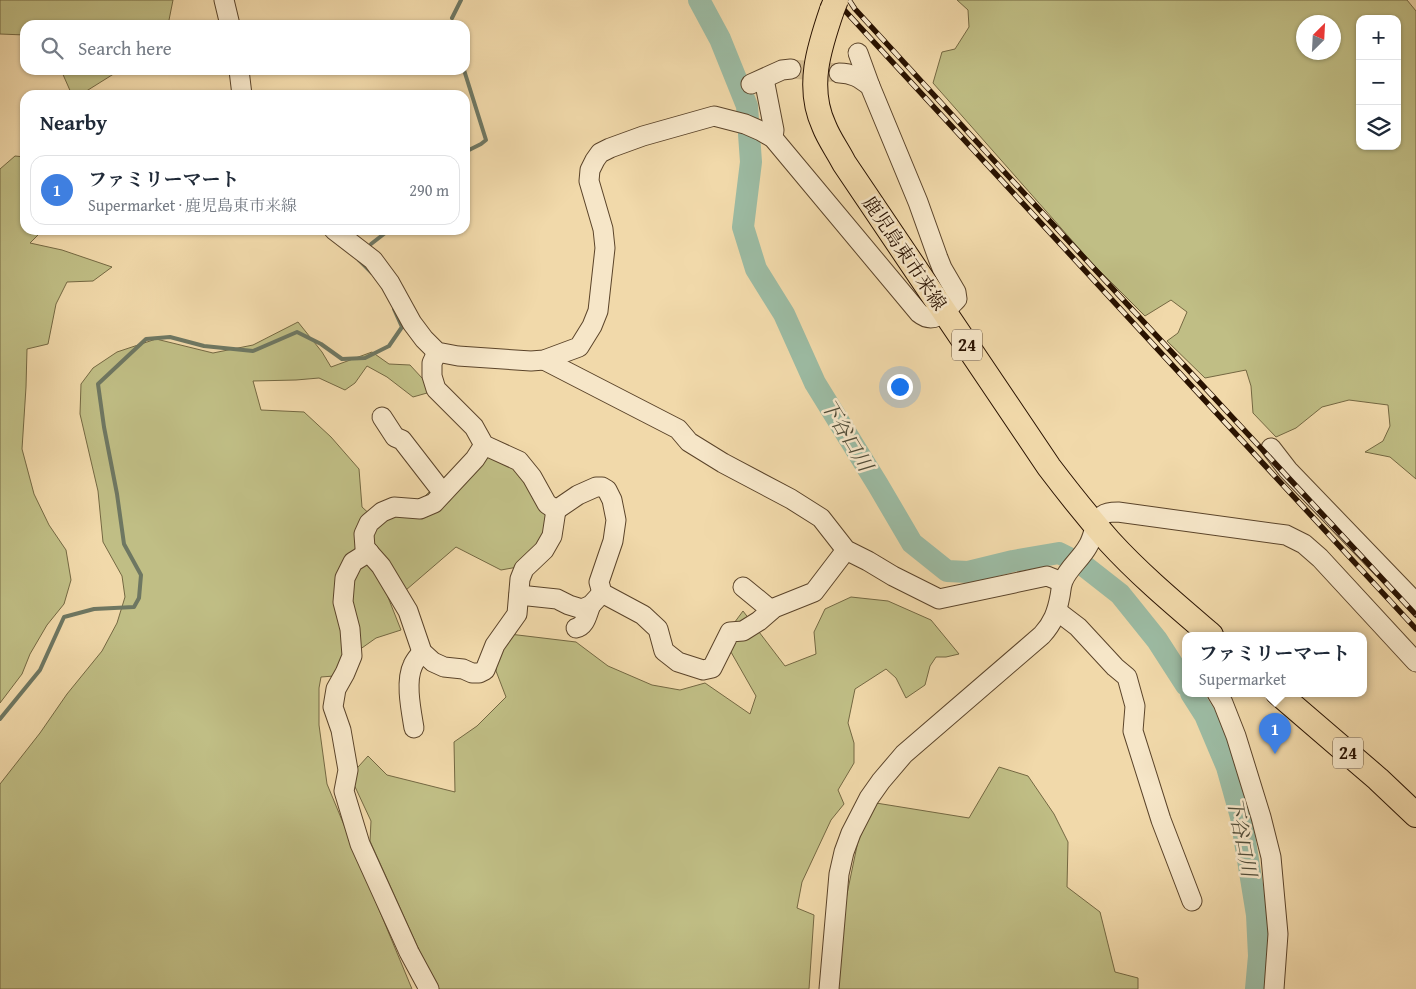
<!DOCTYPE html>
<html lang="en">
<head>
<meta charset="utf-8">
<style>
	body { margin:0; font-family:"Gentium Book Plus","Noto Serif JP",serif; background:#f2f2f3; color:#1f2937 }
	.controls { position:absolute; right:15px; top:15px; display:grid; overflow:hidden; border-radius:10px; box-shadow:0 1px 4px #0004 }
	.controls button { width:45px; height:45px; display:grid; place-items:center; padding:0; border:0; border-bottom:1px solid #e0e1e3; background:#fff; color:#1f2937; font:25px sans-serif }
	.compass { position:absolute; left:1296px; top:15px; width:45px; height:45px; border-radius:50%; background:#fff; box-shadow:0 1px 4px #0004; rotate:24deg }
	.you { position:absolute; left:899px; top:386px; width:18px; height:18px; margin:-12px; border:4px solid #fff; border-radius:50%; background:#1a73e8; box-shadow:0 0 0 8px #1a73e833 }
	.badge { display:grid; place-items:center; width:32px; height:32px; border-radius:50%; background:#0b8043; color:#fff; font-size:16px; font-weight:700 }
	.pin { position:absolute; translate:-50% -41px; filter:drop-shadow(0 1px 2px #0008) }
	.pin::after { content:''; position:absolute; top:26px; width:18px; height:15px; background:inherit; clip-path:polygon(0 0,100% 0,50% 100%) }
	.popup { position:absolute; left:1182px; top:632px; width:185px; height:65px; box-sizing:border-box; display:grid; place-content:center; border-radius:10px; background:#fff; filter:drop-shadow(0 1px 4px #0005); font-size:16px; white-space:nowrap; color:#747a83 }
	.popup b { font-size:19px; color:#1f2937 }
	.popup::after { content:''; position:absolute; left:50%; top:100%; margin-left:-10px; border:10px solid transparent; border-top-color:#fff }
	.list { margin:0; padding:0; list-style:none }
	h2 { display:flex; justify-content:space-between; align-items:center; height:65px; margin:0; padding:0 20px; font-size:21px }
	h2 small { font-size:16px; font-weight:400; color:#747a83 }
	.list li { display:grid; grid-template-columns:32px 1fr auto; gap:15px; align-items:center; box-sizing:border-box; height:70px; margin:0 10px 10px; padding:0 10px; border:1px solid #e0e1e3; border-radius:15px }
	.list b { display:block; font-size:19px; white-space:nowrap }
	.list p { margin:0; font-size:16px; white-space:nowrap; color:#747a83 }
	.list em { font-size:16px; font-style:normal; color:#747a83 }
	.icon { flex:none; width:28px; height:28px; fill:none; stroke:currentColor; stroke-width:2; stroke-linecap:round; stroke-linejoin:round }
	.map { position:relative; flex:none; width:1416px; height:989px; overflow:hidden }
	.search { position:absolute; background:#fff; box-shadow:0 1px 4px #0004; left:20px; top:20px; width:450px; height:55px; display:flex; align-items:center; gap:12px; box-sizing:border-box; padding:0 18px; border-radius:15px; color:#747a83; font-size:19px }
	.panel { position:absolute; background:#fff; box-shadow:0 1px 4px #0004; left:20px; top:90px; width:450px; height:145px; border-radius:15px }
	.map>svg:first-child { display:block }
	.green { fill:#c0be85; stroke:#746842; fill-rule:evenodd }
	.lines { fill:none; stroke-linecap:round; stroke-linejoin:round }
	.stream { stroke:#6e7762; stroke-width:4 }
	.river { stroke:#9cbba3; stroke-width:22 }
	.minor-tunnel { stroke:#d3bb90; stroke-width:19; stroke-dasharray:19 9; stroke-linecap:butt }
	.minor-casing { stroke:#5b442a; stroke-width:21 }
	.major-casing { stroke:#291200; stroke-width:26 }
	.minor { stroke:#f6e6c8; stroke-width:19 }
	.major { stroke:#f1d9aa; stroke-width:24 }
	.rail-casing { stroke:#291200; stroke-width:5.5 }
	.rail { stroke:#f6e6c8; stroke-width:4; stroke-dasharray:11; stroke-linecap:butt }
	.major-bridge-casing { stroke:#291200; stroke-width:26; stroke-linecap:butt }
	.major-bridge { stroke:#f1d9aa; stroke-width:24 }
	.labels { text-anchor:middle; stroke-width:5; stroke-linejoin:round; paint-order:stroke }
	.shield { fill:#f6e6c8; stroke:#66523c; stroke-width:1 }
	.shield-label { font-size:18px; font-weight:bold; fill:#291200 }
	.street-label { font-size:19px; fill:#291200; stroke:#f6e6c8 }
	.water-label { font-size:20px; font-style:italic; fill:#514d39; stroke:#f6e6c8 }
</style>
</head>
<body>
<div class="map">
<svg width="1416" height="989" viewBox="0 0 1416 989">
	<rect width="100%" height="100%" fill="#f1d9aa"/>
	<filter id="stains"><feTurbulence type="fractalNoise" baseFrequency=".004" numOctaves="4"/><feColorMatrix values="0 0 0 0 .2 0 0 0 0 .09 0 0 0 0 .02 0 0 0 .5 -.17"/></filter>
	<radialGradient id="worn" r=".72"><stop offset=".6" stop-color="#630" stop-opacity="0"/><stop offset="1" stop-color="#630" stop-opacity=".3"/></radialGradient>
	<g class="green">
		<polygon points="0,0 173,0 168,25 25,25 25,35 0,34"/>
		<path d="M957,0H1407L1416,11V479L1390,457L1365,452L1383,441L1390,426L1388,405L1349,400L1322,407L1296,428L1276,437L1253,413L1251,386L1246,370L1205,378L1167,341L1178,333L1187,312L1171,300L1145,316L1091,262L933,83L942,52L955,49L969,27L968,10ZM1360,19H1397V146H1360ZM1334,22V52H1304V22Z"/>
		<polygon points="61,70 120,70 80,95 72,95"/>
		<polygon points="15,156 25,157 25,230 43,230 30,243 62,250 112,267 93,281 67,282 56,304 48,344 27,349 26,387 22,449 34,494 49,525 66,550 71,580 64,604 47,625 30,654 22,674 0,703 0,169"/>
		<polygon points="298,322 322,352 331,367 372,352 389,364 410,365 434,391 413,397 387,377 367,366 355,383 345,390 319,378 296,380 253,381 261,410 304,412 331,437 359,469 362,507 374,518 424,497 455,467 480,447 523,473 547,511 573,499 529,565 501,570 456,547 406,590 384,587 401,630 376,638 359,650 347,675 321,677 319,688 319,725 327,784 412,989 0,989 0,784 40,733 67,694 102,651 117,623 125,597 122,576 103,542 98,491 80,414 81,384 93,368 117,352 156,339 213,353 253,345"/>
		<polygon points="851,597 888,601 931,620 959,654 946,657 936,657 930,666 925,685 906,698 896,678 886,669 855,689 848,723 854,743 854,763 838,790 844,804 831,820 802,882 797,908 814,915 809,989 439,989 420,952 370,841 371,821 350,776 368,756 387,775 455,792 454,742 477,726 506,697 496,671 501,633 576,642 608,666 652,685 680,690 705,683 750,714 756,696 723,638 743,611 785,666 816,654 814,632 825,609"/>
		<polygon points="999,767 1028,776 1054,814 1068,842 1067,887 1100,912 1115,972 1138,978 1138,989 835,989 842,918 858,841 876,803 969,818"/>
	</g>
	<g class="lines">
		<g class="stream">
			<polyline points="452,18 461,0"/>
			<polyline points="464,70 486,140 481,144 465,152"/>
			<polyline points="371,244 389,230"/>
			<polyline points="359,260 372,273"/>
			<polyline points="0,719 40,670 64,617 94,609 134,607 139,598 141,575 124,544 117,494 104,427 98,384 146,339 170,337 204,346 253,351 297,332 321,344 342,359 365,358 389,346 402,327 394,309"/>
		</g>
		<g class="river">
			<polyline points="699,0 720,39 747,106 751,162 743,227 756,269 784,314 815,383 878,485 912,543 947,571 968,572 1013,561 1059,553 1083,565 1120,594 1157,640 1186,685"/>
			<polyline points="1191,693 1205,715 1227,767 1241,817 1257,915 1259,956 1256,989"/>
		</g>
		<polyline class="minor-tunnel" points="791,69 839,73"/>
		<defs>
			<g id="minor">
				<polyline points="224,0 230,25"/>
				<polyline points="858,53 870,86"/>
				<polyline points="239,70 242,95"/>
				<polyline points="764,79 774,130 773,138"/>
				<polyline points="751,84 782,70 791,69"/>
				<path d="M334,230L373,260L390,283L412,323L424,339L437,352L458,356L531,361L544,360L579,347L592,326L598,311L605,248L603,229L589,181L590,170L595,160L600,153L610,148L643,136L714,116L745,124L761,131L773,138L919,313C935,326 946,310 957,299L956,292L942,268L938,258L918,202L870,86C860,78 852,73 839,73"/>
				<polyline points="437,352 432,363 432,376 436,389 474,427 484,445 519,461 532,477 547,504 556,510 578,495 596,487 602,487 607,490 612,500 616,520 613,541 599,582 602,593 643,615 658,629 664,651 678,662 703,670 712,668 730,632 743,631 759,621 774,608 814,592 846,550"/>
				<polyline points="544,360 678,429 689,442 723,463 791,499 821,518 846,550 868,561 893,576 939,599 1047,576 1062,582"/>
				<polyline points="382,417 395,437 402,440 443,493"/>
				<polyline points="484,445 475,459 434,503 420,509 394,507 382,512 369,523 364,534 365,548 381,566 408,611 422,652 433,662 444,667 463,669 472,673 479,673 485,670 495,645 517,614 520,579 524,569 544,550 552,536 556,510"/>
				<polyline points="1271,448 1288,470 1416,603"/>
				<polyline points="369,552 353,562 345,578 343,602 350,629 352,656 345,673 336,689 333,707 341,730 348,770 344,791 360,844 409,952 429,989"/>
				<polyline points="743,587 771,610"/>
				<polyline points="519,595 557,599 569,605 582,609 591,605 602,593"/>
				<polyline points="1057,611 1078,627 1115,667 1127,677 1135,706 1133,731 1161,820 1192,901"/>
				<path d="M576,628C586,626 587,614 591,605"/>
				<polyline points="1217,693 1223,703 1236,736 1261,817 1271,857 1278,934 1274,989"/>
				<path d="M414,728C411,710 405,681 413,665C415,660 419,656 422,652"/>
				<path d="M829,989L839,874L844,852L851,833L869,798L881,781L904,754L1042,635C1053,623 1057,612 1060,596C1061,591 1061,586 1063,581C1068,568 1081,559 1088,546C1094,537 1094,522 1103,515C1107,512 1114,512 1118,512L1286,535L1304,544L1320,558L1416,662"/>
			</g>
			<g id="major">
				<path d="M832,10C819,48 806,87 824,126C829,139 838,151 844,163L1049,467C1068,492 1088,517 1109,541C1140,575 1176,605 1211,635"/>
				<polyline points="1278,693 1378,779 1416,815"/>
			</g>
		</defs>
		<use href="#minor" class="minor-casing"/>
		<use href="#major" class="major-casing"/>
		<use href="#minor" class="minor"/>
		<use href="#major" class="major"/>
		<defs>
			<g id="rail">
				<polyline points="835,0 1416,629"/>
				<polyline points="849,0 855,9 1010,178 1416,615"/>
			</g>
		</defs>
		<use href="#rail" class="rail-casing"/>
		<use href="#rail" class="rail"/>
		<defs>
			<polyline id="major-bridge" points="832,10 836,0"/>
		</defs>
		<use href="#major-bridge" class="major-bridge-casing"/>
		<use href="#major-bridge" class="major-bridge"/>
	</g>
	<g class="labels">
		<g class="shield">
			<rect x="952" y="329.5" width="30" height="31" rx="4"/>
			<rect x="1333" y="737.5" width="30" height="31" rx="4"/>
		</g>
		<g class="shield-label">
			<text x="967" y="351">24</text>
			<text x="1348" y="759">24</text>
		</g>
		<g class="street-label">
			<text transform="translate(905 253) rotate(56)" y="7">鹿児島東市来線</text>
		</g>
		<g class="water-label">
			<text transform="translate(847 435) rotate(59)" y="7">下谷口川</text>
			<text transform="translate(1242 837) rotate(79)" y="7">下谷口川</text>
		</g>
	</g>
	<rect width="100%" height="100%" filter="url(#stains)"/>
	<rect width="100%" height="100%" fill="url(#worn)"/>
</svg>
<div class="controls">
<button>+</button>
<button>−</button>
<button><svg class="icon" aria-label="layers" viewBox="0 0 24 24"><path d="M12 4l9 5-9 5-9-5zM3 14l9 5 9-5"/></svg></button>
</div>
<svg class="compass" viewBox="-18 -18 36 36"><path d="M0-13l5 13h-10z" fill="#e53935"/><path d="M0 13l5-13h-10z" fill="#747a83"/></svg>
<div class="you"></div>
<div class="pin badge" style="left:1275px;top:754px;background:#3f7fe0">1</div>
<div class="popup"><b>ファミリーマート</b>Supermarket</div>
<div class="search"><svg class="icon" aria-label="search" viewBox="0 0 24 24"><circle cx="10" cy="10" r="6"/><path d="M15 15l6 6"/></svg>Search here</div>
<section class="panel">
<h2>Nearby<small></small></h2>
<ul class="list">
<li><span class="badge" style="background:#3f7fe0">1</span><div><b>ファミリーマート</b><p>Supermarket · 鹿児島東市来線</p></div><em>290 m</em></li>
</ul>
</section>
</div>
</body>
</html>
